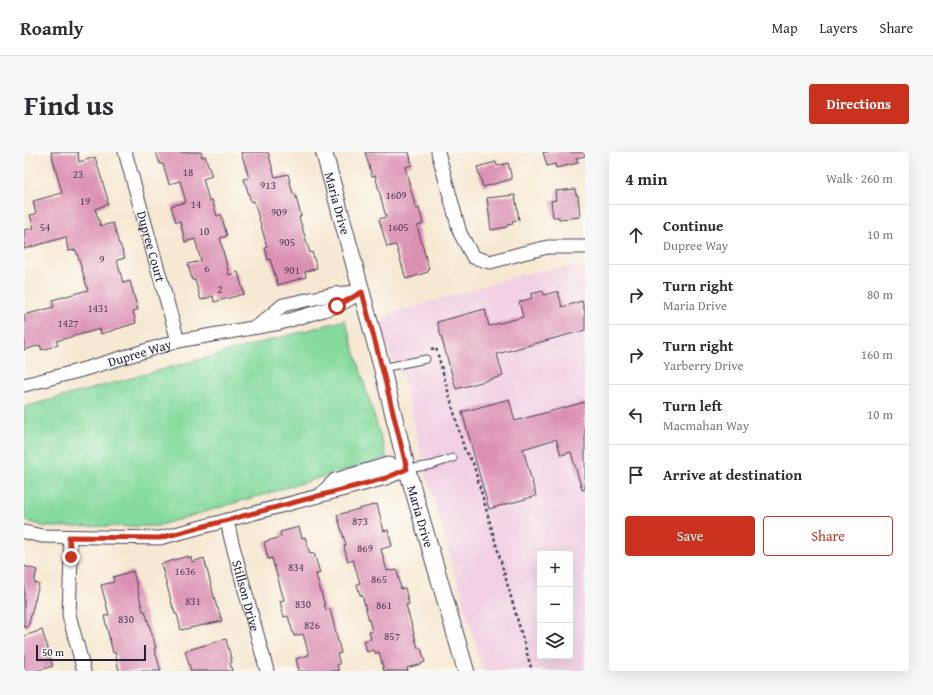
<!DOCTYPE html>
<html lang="en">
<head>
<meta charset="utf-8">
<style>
	body { margin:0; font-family:"Gentium Book Plus",serif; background:#f7f7f7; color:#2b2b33 }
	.controls { position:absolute; right:12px; bottom:12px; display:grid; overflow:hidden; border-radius:4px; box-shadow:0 4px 16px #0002 }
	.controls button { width:36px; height:36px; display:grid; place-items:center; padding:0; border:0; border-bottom:1px solid #e1e1e2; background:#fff; color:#2b2b33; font:20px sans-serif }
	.scale { position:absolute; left:12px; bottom:10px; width:110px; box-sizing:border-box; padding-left:4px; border:2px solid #22223b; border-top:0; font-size:11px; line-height:14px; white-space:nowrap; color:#22223b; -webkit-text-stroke:3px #fdfcf7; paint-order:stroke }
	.stop { position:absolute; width:12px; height:12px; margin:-9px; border:3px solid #c8321e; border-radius:50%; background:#fff }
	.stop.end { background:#c8321e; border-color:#fff; box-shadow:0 1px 4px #0008 }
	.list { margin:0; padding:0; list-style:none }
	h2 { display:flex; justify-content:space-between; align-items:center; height:52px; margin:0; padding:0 16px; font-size:17px }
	h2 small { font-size:13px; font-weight:400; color:#7c7c81 }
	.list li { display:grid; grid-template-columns:26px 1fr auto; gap:12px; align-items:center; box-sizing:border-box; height:60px; padding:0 16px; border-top:1px solid #e1e1e2 }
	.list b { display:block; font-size:15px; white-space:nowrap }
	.list p { margin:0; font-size:13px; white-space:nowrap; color:#7c7c81 }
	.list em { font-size:13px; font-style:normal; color:#7c7c81 }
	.actions { display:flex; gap:8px; padding:12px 16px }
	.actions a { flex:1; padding:9px 0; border:1px solid #c8321e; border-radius:4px; text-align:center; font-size:14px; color:#c8321e }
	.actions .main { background:#c8321e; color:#fff }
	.icon { flex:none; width:22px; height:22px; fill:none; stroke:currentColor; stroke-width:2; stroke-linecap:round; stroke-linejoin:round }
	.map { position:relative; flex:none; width:561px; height:519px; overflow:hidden; border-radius:4px }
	header { display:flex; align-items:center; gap:24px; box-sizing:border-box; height:56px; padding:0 20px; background:#fff; border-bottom:1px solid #e1e1e2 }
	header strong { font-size:19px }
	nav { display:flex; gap:22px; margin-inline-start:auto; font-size:14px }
	.intro { display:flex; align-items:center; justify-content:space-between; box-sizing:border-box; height:96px; padding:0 24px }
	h1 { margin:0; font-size:28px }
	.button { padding:10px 18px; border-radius:4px; background:#c8321e; color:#fff; font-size:14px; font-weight:700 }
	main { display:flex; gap:24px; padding:0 24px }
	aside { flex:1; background:#fff; border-radius:4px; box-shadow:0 4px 16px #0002 }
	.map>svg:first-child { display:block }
	.built { fill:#f1d0e3; fill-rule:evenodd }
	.green { fill:#85da9d; stroke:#547e6c }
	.building { fill:#db90b2 }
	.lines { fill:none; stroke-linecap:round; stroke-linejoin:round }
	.service-casing { stroke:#424052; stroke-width:9 }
	.minor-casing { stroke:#424052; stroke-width:15 }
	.tertiary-casing { stroke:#424052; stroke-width:18 }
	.path { stroke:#424052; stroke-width:2.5; stroke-dasharray:3 3; stroke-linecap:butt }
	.service { stroke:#fff; stroke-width:7 }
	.minor { stroke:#fff; stroke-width:13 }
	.tertiary { stroke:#fff; stroke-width:16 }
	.route { stroke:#c8321e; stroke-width:5 }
	.labels { text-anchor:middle; stroke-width:4; stroke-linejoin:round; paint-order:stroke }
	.number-label { font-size:11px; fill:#503e59 }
	.street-label { font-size:13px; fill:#22223b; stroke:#fdfcf7 }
</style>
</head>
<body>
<header>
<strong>Roamly</strong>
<nav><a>Map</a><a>Layers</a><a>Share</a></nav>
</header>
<div class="intro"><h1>Find us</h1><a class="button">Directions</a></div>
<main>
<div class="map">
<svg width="561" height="519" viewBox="0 0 561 519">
	<rect width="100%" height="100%" fill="#fdfcf7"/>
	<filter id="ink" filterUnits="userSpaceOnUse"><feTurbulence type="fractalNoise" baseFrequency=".025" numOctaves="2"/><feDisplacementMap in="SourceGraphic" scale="8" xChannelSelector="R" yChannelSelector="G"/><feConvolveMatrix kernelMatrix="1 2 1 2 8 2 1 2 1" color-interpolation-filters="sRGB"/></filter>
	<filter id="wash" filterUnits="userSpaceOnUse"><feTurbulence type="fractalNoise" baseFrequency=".012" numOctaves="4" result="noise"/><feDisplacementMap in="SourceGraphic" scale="16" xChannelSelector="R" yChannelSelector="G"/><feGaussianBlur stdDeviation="0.9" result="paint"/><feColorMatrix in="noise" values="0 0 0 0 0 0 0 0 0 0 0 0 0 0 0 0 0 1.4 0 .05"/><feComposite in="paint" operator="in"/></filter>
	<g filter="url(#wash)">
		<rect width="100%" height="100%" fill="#f6e8d2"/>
		<path class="built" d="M541,115L561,116V519H459L402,322L379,227L366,202L357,172L362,165L367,161L451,137L491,124L521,118ZM516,402H546V504H516Z"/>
		<polygon class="green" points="321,168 363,306 133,374 22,375 0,368 0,255"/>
		<g id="blocks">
			<g class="building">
				<polygon points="27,0 54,0 55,10 71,5 84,48 83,48 84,52 71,57 77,74 89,71 95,92 96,92 101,106 93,108 99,131 106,129 114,158 109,159 112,171 77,182 76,177 32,189 34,193 18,198 16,193 0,198 0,163 30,155 28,148 64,138 52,98 44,99 42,85 0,97 0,78 10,76 6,63 12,62 9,49 38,41"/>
				<polygon points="132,0 177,0 178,5 181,4 188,24 179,27 185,49 188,48 193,64 197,62 203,84 196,86 205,123 214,120 220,142 190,150 189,144 177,148 171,128 168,128 164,112 177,109 171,87 161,90 156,69 152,70 147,54 162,50 156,29 145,32 139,12 136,12"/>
				<polygon points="217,0 244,0 251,25 264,22 269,42 271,41 277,64 275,65 286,101 288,100 293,116 281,120 282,125 254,133 246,107 244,108 241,96 243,95 230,49 227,50 220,27 225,26"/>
				<polygon points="341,0 385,0 388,13 381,15 392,57 395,56 399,72 393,74 405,117 404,118 404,120 382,127 372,93 363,95 355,67 362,65 351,23 348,24"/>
				<polygon points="519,0 561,0 561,4 552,6 554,11 532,16 531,12 523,14"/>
				<polygon points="472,10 473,14 484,11 488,27 459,35 453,15"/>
				<polygon points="551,37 552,43 554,43 556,65 535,67 535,65 529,65 527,49 532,48 531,39"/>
				<polygon points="491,43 495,68 488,69 489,72 483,73 483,75 467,78 463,46"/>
				<polygon points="519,139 520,143 534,139 538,155 558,149 561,160 561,178 473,202 479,224 432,237 413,170 461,157 465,174 499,165 495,150 508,146 507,142"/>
				<polygon points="485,247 491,269 561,250 561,337 558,338 547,300 537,303 532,287 499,297 512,344 465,357 438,260"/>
				<polygon points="353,352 360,379 364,378 368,394 357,397 363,419 366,418 367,419 373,418 377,437 381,436 385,452 382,453 394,496 397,496 401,510 397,512 383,516 384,519 360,519 355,500 351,501 350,498 343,500 340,489 347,487 345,480 348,479 338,443 336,443 333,432 336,431 329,408 324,410 320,394 322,393 313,363"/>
				<polygon points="275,375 278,386 281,385 286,402 290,401 296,421 292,422 302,458 306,457 317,501 313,502 316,512 313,513 315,519 275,519 272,507 285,503 279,482 270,484 264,464 260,465 256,449 260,448 248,406 244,407 240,390 257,385 256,380"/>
				<polygon points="164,404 164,406 167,405 168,410 180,406 193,456 194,456 198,469 157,478 153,462 151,462 149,455 149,456 137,412"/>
				<polygon points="0,414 13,418 10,431 15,432 4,475 0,475"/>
				<polygon points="109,419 119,459 121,459 132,496 130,496 137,519 95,519 91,500 89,501 80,464 85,463 77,433 90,430 89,425"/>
				<polygon points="18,478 29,514 12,519 0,519 0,484"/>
				<polygon points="202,487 208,510 206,511 208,519 167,519 161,499"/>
			</g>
		</g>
	</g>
	<g filter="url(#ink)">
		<use href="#blocks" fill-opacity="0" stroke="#424052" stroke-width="1"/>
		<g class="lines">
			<defs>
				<g id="service">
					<polyline points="358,216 402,207"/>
					<polyline points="383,317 408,313 429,306"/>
				</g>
				<g id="minor">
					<path id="s1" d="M101,0L154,189"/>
					<polyline points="414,0 436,81 449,105 466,110 499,101 524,95 561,95"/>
					<polyline points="233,175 259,153 310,142 333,140"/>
					<path id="s2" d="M0,233L54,219L154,189L256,171L313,154L338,140"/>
					<polyline points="297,342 311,328 364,312 383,317"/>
					<path id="s3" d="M203,368L207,387L243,519"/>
					<polyline points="0,380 18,384 136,386 362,326 383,317"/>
					<polyline points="45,385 47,405 45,463 60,519"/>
				</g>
				<g id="tertiary">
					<path id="s4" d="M300,0L358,216L383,317L442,519"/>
				</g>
			</defs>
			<use href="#service" class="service-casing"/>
			<use href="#minor" class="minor-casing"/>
			<use href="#tertiary" class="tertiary-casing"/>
			<polyline class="path" points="407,197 412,196 440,296 449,311 508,519"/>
			<use href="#service" class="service"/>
			<use href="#minor" class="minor"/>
			<use href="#tertiary" class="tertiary"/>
		</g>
	</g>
	<g class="lines" filter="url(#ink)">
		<polyline class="route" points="47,405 45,385 136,386 362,326 383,317 358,216 338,140 313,154"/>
	</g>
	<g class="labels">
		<g class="number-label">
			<text x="164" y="24">18</text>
			<text x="54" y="26">23</text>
			<text x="244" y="37">913</text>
			<text x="372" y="47">1609</text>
			<text x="61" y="53">19</text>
			<text x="172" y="56">14</text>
			<text x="255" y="64">909</text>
			<text x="21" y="79">54</text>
			<text x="374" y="79">1605</text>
			<text x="180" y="83">10</text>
			<text x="263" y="94">905</text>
			<text x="78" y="111">9</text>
			<text x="183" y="120">6</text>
			<text x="268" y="122">901</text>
			<text x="196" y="141">2</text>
			<text x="74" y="160">1431</text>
			<text x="44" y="175">1427</text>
			<text x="336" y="373">873</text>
			<text x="341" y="400">869</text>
			<text x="272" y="419">834</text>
			<text x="161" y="423">1636</text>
			<text x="355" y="431">865</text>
			<text x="169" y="453">831</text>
			<text x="279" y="456">830</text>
			<text x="360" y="457">861</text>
			<text x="102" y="471">830</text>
			<text x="288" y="477">826</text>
			<text x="368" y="488">857</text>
		</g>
		<g class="street-label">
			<text dy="5" stroke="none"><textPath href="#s4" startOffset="53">Maria Drive</textPath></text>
			<text dy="5" stroke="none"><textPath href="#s1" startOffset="98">Dupree Court</textPath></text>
			<text dy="5" stroke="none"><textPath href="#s2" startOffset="120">Dupree Way</textPath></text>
			<text dy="5" stroke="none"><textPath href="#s4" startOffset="377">Maria Drive</textPath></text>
			<text dy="5" stroke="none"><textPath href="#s3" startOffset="78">Stillson Drive</textPath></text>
		</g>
	</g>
</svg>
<div class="controls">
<button>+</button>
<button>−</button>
<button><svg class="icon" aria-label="layers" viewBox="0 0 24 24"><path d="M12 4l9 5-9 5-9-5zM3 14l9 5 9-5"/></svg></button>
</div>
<div class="scale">50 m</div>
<div class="stop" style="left:313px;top:154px"></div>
<div class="stop end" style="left:47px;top:405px"></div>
</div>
<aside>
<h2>4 min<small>Walk · 260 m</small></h2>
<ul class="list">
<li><svg class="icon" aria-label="ahead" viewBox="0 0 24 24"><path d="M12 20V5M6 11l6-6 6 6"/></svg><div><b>Continue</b><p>Dupree Way</p></div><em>10 m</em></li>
<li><svg class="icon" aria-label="right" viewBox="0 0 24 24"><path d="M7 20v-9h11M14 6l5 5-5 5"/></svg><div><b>Turn right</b><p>Maria Drive</p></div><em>80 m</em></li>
<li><svg class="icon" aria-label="right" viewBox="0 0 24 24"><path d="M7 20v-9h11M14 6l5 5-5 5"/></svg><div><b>Turn right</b><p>Yarberry Drive</p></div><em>160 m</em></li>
<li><svg class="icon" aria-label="left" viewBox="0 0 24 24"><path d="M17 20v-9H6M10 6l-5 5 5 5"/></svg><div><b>Turn left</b><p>Macmahan Way</p></div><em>10 m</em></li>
<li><svg class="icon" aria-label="arrive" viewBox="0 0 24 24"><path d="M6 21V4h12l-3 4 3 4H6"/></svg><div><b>Arrive at destination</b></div></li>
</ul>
<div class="actions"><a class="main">Save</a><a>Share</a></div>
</aside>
</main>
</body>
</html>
